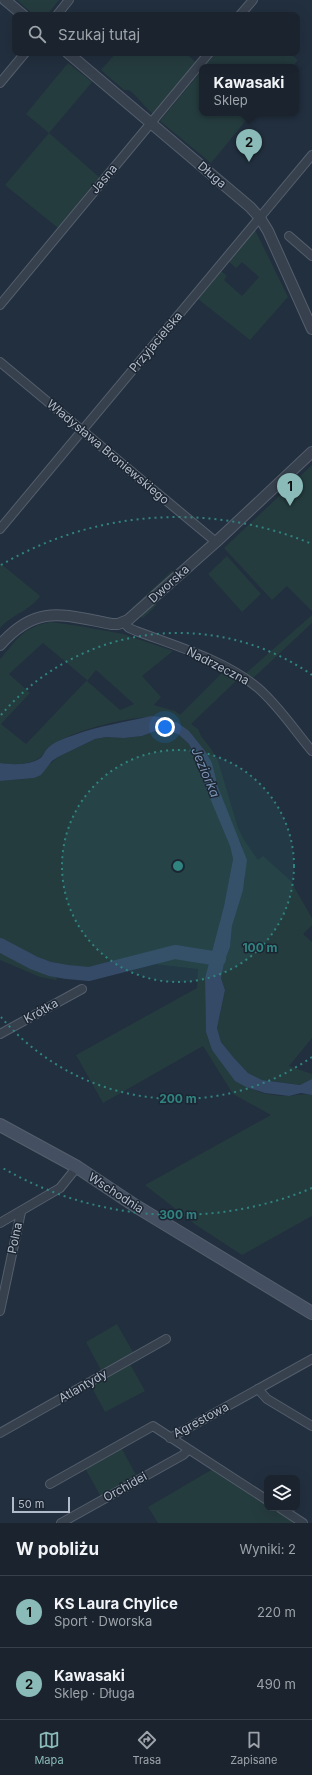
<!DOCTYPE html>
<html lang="pl">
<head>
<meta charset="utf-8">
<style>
	body { margin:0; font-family:Inter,sans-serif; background:#272f3a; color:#f1f3f6 }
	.controls { position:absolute; right:12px; bottom:12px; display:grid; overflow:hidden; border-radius:8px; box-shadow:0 4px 16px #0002 }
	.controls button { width:36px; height:36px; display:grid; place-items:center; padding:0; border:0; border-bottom:1px solid #38404a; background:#1a232e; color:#f1f3f6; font:20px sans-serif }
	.scale { position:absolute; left:12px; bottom:10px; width:58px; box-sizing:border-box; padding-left:4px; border:2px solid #b2bbc9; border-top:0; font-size:11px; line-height:14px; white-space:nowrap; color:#b2bbc9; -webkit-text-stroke:3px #1c2633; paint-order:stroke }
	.you { position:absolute; left:165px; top:727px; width:14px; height:14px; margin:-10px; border:3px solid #fff; border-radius:50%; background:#1a73e8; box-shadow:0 0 0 6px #1a73e833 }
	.badge { display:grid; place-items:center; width:26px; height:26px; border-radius:50%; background:#8bbbb9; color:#111; font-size:13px; font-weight:700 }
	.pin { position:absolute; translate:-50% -33px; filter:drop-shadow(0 1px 2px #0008) }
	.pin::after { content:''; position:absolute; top:21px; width:14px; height:12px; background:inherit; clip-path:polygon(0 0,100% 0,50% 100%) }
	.popup { position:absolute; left:199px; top:64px; width:100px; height:52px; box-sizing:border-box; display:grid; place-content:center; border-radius:8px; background:#1a232e; filter:drop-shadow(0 1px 3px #0005); font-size:13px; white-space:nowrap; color:#9fa4aa }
	.popup b { font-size:15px; color:#f1f3f6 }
	.popup::after { content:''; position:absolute; left:50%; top:100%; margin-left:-8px; border:8px solid transparent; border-top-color:#1a232e }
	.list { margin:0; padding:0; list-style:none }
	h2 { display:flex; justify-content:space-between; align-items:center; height:52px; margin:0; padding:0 16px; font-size:17px }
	h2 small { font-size:13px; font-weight:400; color:#9fa4aa }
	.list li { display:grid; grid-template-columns:26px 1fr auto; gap:12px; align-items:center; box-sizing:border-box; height:72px; padding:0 16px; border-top:1px solid #38404a }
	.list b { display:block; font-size:15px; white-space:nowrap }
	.list p { margin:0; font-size:13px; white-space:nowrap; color:#9fa4aa }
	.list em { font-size:13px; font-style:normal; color:#9fa4aa }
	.icon { flex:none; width:22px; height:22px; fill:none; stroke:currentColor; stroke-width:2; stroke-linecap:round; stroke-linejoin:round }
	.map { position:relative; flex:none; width:312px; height:1523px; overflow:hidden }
	.search { position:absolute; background:#1a232e; box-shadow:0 4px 16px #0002; left:12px; right:12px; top:12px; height:44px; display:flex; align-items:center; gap:10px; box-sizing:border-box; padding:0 14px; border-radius:8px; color:#9fa4aa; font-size:15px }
	.sheet { height:196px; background:#1a232e }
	nav { display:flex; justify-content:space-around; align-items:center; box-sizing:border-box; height:56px; border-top:1px solid #38404a; background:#1a232e; font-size:11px; color:#9fa4aa }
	nav a { display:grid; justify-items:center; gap:2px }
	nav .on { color:#8bbbb9 }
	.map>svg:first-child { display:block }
	.green { fill:#253c3f; fill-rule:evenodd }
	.water { fill:#354a66 }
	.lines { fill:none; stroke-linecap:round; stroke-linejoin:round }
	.river { stroke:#354a66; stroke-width:14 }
	.minor-casing { stroke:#555e6c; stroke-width:10 }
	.tertiary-casing { stroke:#555e6c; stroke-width:12 }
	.secondary-casing { stroke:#555e6c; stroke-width:14 }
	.minor { stroke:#37414e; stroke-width:8 }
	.tertiary { stroke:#37414e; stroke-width:10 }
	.secondary { stroke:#445061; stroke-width:12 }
	.ring { fill:none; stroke:#308480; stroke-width:2; stroke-dasharray:2 4 }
	.labels { text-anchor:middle; stroke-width:3; stroke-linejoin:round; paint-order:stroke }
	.street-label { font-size:12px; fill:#b2bbc9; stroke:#1c2633 }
	.water-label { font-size:13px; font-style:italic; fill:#7992b2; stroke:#1c2633 }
	.centre { fill:#308480; stroke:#1c2633; stroke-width:2 }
	.ring-label { font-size:12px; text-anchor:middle; font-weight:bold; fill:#308480; stroke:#1c2633; stroke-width:3; stroke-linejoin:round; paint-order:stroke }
</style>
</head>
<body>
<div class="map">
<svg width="312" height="1523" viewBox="0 0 312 1523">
	<rect width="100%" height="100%" fill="#222f3e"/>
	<g class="green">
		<polygon points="17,0 59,0 47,15 34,15"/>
		<path d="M116,53H185L196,62L153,114C144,106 138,97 129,90H124L101,70Z"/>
		<polygon points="216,53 289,53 298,60 292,67 204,67"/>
		<polygon points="68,63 92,82 49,133 99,177 58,228 5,185 49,133 26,114"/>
		<polygon points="202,70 202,113 252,113 211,163 160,121"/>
		<polygon points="254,230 256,232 288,297 250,340 198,299 220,270 227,276 224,280 242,296 259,277 242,262 236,268 228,261"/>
		<polygon points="312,465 312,611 287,586 272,600 224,548"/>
		<polygon points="227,556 261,594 242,612 208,574"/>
		<path d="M0,563L40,596C31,610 11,615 0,628Z"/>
		<polygon points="173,570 174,574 134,611 132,608"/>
		<polygon points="153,603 157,605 143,618 139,616"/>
		<polygon points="312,615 312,623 252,679 245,674"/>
		<path d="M51,622L79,626L123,634L173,651L142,676L161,697L154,705L175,711L180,715L224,671L238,679L191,724L198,729L201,736L212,750L218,761L238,828L244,840L258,860L263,856L290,880L312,918V925L303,934L312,942V1038L289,1066L312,1074V1079L301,1085L262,1080L248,1073L234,1058L221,1042L217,1028L225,990L221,978L224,963L230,947L232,926L245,879L242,846L234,829L218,787L212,763L162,717C135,715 82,728 57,742C54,744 49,746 47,749C44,752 43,756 39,758C29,765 12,765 0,763V659L17,639L26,631L38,625ZM43,643L87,680L26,744L1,724L30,693L9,674ZM96,670L134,704L120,710L87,681Z"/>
		<path d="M161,729L178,734L189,744L230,846L233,859L224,906L205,978L206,1032L212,1050L242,1084C255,1092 272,1096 287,1096C296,1096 301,1093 312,1095V1216L242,1255L196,1225L145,1185L271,1115L233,1094L203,1046L103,1103L76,1055L197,988L198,969L154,964L85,981L84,978L59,973L56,980L40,977L0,960V781L34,778L58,757L95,739L106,737L124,738L142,736Z"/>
		<polygon points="117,1324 134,1354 102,1372 86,1342"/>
		<polygon points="130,1364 145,1391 105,1412 91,1386"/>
		<polygon points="122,1449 137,1477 101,1497 85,1468"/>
		<polygon points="213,1469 267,1504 267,1508 273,1508 297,1523 158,1523 148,1507"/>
	</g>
	<path class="water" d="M151,716L162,717L178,723L189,731L205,751L212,763L218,787L247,860L243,890L232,926L230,947L224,963L221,978L225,990L217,1028L221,1042L234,1058L248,1073L262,1080L300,1085L312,1079V1095L301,1093L289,1096L265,1093L246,1087L235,1081L212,1050L206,1032L205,978L224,906L233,859L230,846L207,791L199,765L189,744L178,734L161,729L142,736L124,738L106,737L95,739L58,757L52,761L41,775L34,778L0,781V763C12,765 29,765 39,759C43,757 44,752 47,749C53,742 65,738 74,735C99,726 125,722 151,716Z"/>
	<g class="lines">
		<polyline class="river" points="0,945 34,963 50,969 67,972 89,974 175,952 219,959"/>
		<defs>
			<g id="minor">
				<polyline points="57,15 69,0"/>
				<polyline points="240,15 253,0"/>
				<polyline points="0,83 25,53"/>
				<polyline points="289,236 312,256"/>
				<polyline points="0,305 209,53"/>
				<polyline points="0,362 216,542"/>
				<polyline points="0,529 312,155"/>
				<path d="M123,622L129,628L136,631C176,646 225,660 258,688C279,706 295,731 312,751"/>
				<polyline points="0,1034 82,989"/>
				<polyline points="0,1223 60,1188 77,1167"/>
				<polyline points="0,1311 21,1212"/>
				<polyline points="258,1389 267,1399 312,1426"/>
				<polyline points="0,1433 166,1339"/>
				<polyline points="170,1438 312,1359"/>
				<polyline points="50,1484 153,1426 267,1500"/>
				<polyline points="280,1508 303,1523"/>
				<polyline points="61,1523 183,1455 188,1450"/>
			</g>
			<g id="tertiary">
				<polyline points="5,0 23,15"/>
				<polyline points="68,53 250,207 260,218 268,231 312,329"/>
				<path d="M0,645C37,603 63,615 112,624H118L128,620L216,542L312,452"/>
			</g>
			<polyline id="secondary" points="0,1125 77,1167 134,1205 312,1313"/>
		</defs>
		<use href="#minor" class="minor-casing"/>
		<use href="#tertiary" class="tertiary-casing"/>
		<use href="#secondary" class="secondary-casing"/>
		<use href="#minor" class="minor"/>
		<use href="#tertiary" class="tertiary"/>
		<use href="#secondary" class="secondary"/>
	</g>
	<circle cx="178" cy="866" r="116" fill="#308480" fill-opacity=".12"/>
	<g class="ring">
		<circle cx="178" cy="866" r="116"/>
		<path d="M312 1057A233 233 0 0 1 1 1017M1 715A233 233 0 0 1 312 675"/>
		<path d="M312 1188A349 349 0 0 1 1 1167M1 565A349 349 0 0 1 312 544"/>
	</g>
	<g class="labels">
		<g class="street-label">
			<text transform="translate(212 175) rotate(41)" y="4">Długa</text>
			<text transform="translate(104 179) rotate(-50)" y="4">Jasna</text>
			<text transform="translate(156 342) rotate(-50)" y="4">Przyjacielska</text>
			<text transform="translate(108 452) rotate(40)" y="4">Władysława Broniewskiego</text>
			<text transform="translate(169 584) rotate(-42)" y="4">Dworska</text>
			<text transform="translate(218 666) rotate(27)" y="4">Nadrzeczna</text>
			<text transform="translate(41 1011) rotate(-29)" y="4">Krótka</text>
			<text transform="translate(116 1193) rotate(33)" y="4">Wschodnia</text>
			<text transform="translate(15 1238) rotate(-78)" y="4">Polna</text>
			<text transform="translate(83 1386) rotate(-30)" y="4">Atlantydy</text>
			<text transform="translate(201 1420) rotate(-28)" y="4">Agrestowa</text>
			<text transform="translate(125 1487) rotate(-29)" y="4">Orchidei</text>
		</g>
		<g class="water-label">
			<text transform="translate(206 772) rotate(67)" y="5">Jeziorka</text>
		</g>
	</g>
	<circle cx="178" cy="866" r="6" class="centre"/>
	<g class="ring-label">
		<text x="260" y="952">100 m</text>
		<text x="178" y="1103">200 m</text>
		<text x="178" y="1219">300 m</text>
	</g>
</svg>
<div class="controls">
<button><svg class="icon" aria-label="layers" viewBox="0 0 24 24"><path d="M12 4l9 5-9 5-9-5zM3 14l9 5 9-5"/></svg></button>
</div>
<div class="scale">50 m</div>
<div class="you"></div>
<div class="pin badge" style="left:290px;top:506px">1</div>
<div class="pin badge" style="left:249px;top:162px">2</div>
<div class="popup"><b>Kawasaki</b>Sklep</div>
<div class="search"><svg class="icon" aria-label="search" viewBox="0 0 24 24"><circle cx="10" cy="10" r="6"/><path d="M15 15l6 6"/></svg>Szukaj tutaj</div>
</div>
<section class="sheet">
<h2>W pobliżu<small>Wyniki: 2</small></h2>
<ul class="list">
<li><span class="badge">1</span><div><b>KS Laura Chylice</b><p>Sport · Dworska</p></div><em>220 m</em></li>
<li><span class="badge">2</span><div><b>Kawasaki</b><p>Sklep · Długa</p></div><em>490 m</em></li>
</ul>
</section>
<nav>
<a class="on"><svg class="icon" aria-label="map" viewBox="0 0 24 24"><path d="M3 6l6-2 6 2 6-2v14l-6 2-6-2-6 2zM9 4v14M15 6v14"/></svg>Mapa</a>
<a><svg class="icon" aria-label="directions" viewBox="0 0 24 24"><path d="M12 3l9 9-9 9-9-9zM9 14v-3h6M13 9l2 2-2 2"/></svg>Trasa</a>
<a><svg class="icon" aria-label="saved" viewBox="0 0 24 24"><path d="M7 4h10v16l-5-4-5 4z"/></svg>Zapisane</a>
</nav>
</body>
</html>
